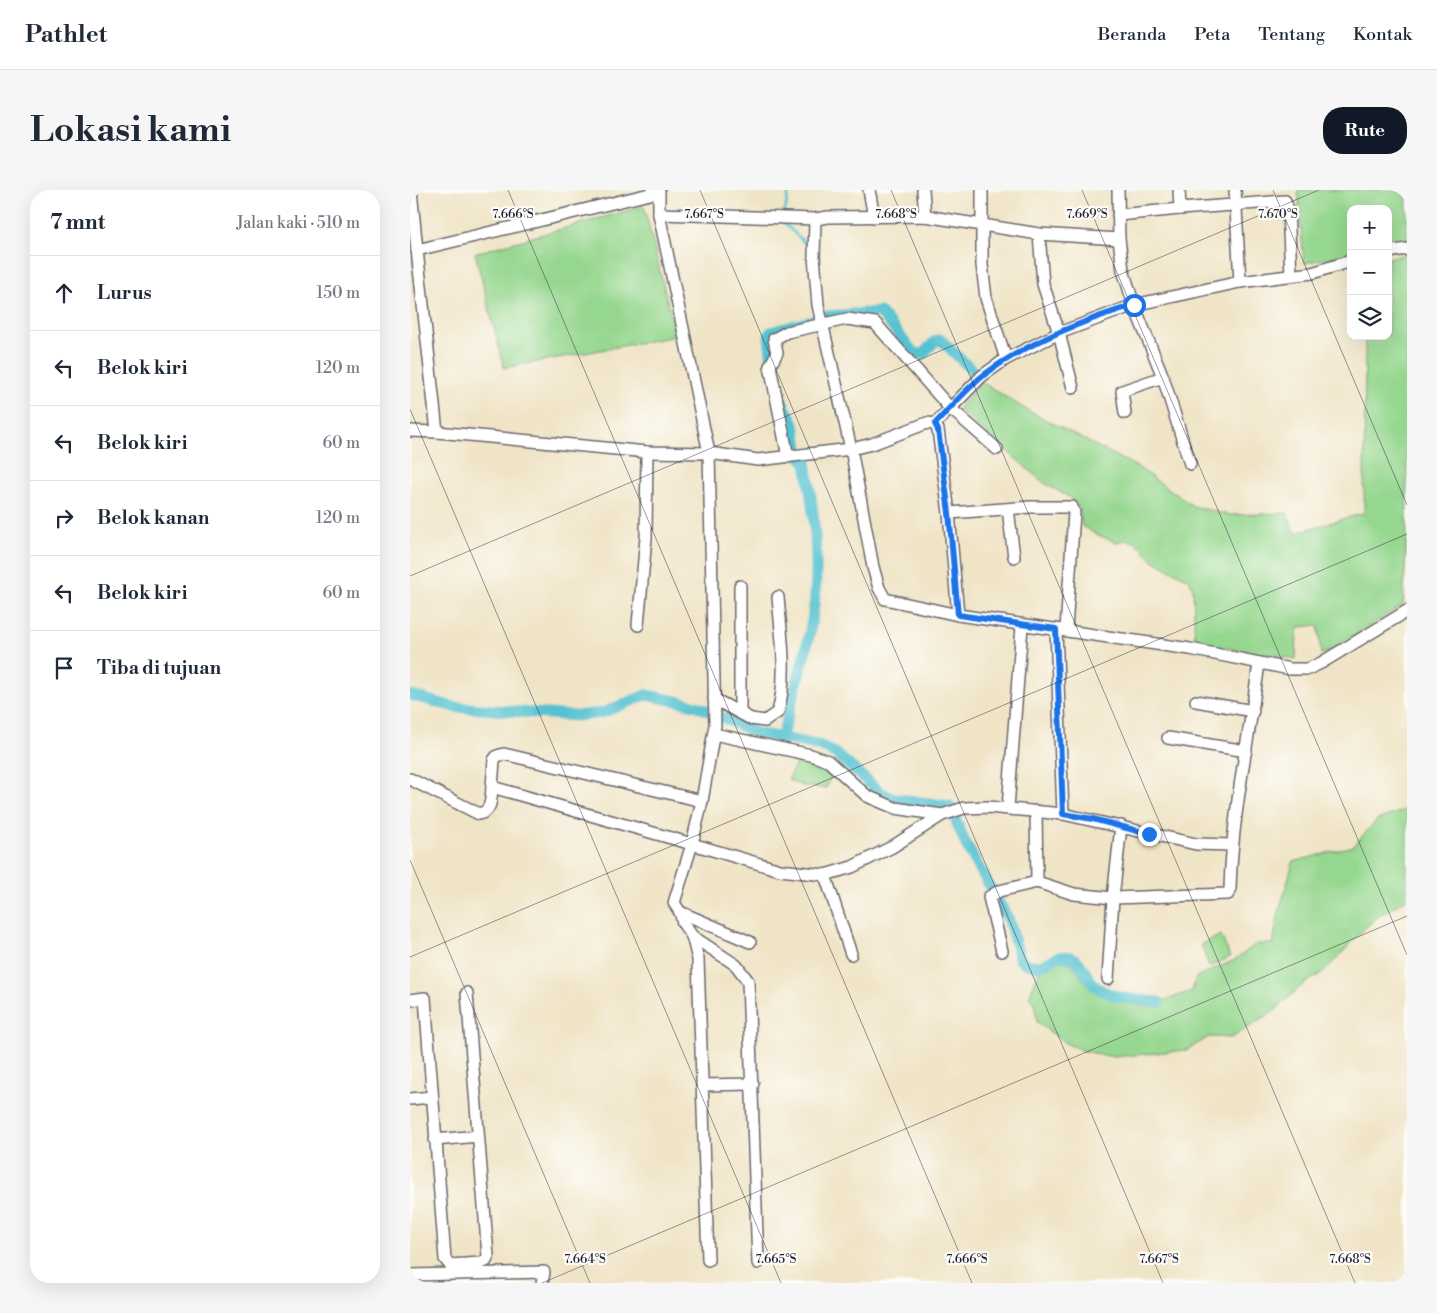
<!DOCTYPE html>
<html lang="id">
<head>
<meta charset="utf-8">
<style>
	body { margin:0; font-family:"Libre Bodoni",serif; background:#f6f6f7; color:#1f2937 }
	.controls { position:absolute; right:15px; top:15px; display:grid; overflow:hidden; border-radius:10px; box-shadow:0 5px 20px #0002 }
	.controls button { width:45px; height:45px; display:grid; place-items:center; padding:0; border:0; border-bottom:1px solid #e0e1e3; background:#fff; color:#1f2937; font:25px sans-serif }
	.stop { position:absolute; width:15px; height:15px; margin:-11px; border:4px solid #1a73e8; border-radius:50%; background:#fff }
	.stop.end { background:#1a73e8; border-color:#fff; box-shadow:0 1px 5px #0008 }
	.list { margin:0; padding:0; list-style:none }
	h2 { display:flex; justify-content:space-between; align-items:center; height:65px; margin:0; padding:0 20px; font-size:21px }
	h2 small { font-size:16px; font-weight:400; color:#747a83 }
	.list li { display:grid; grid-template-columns:32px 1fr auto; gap:15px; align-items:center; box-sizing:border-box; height:75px; padding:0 20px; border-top:1px solid #e0e1e3 }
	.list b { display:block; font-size:19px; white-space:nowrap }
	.list em { font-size:16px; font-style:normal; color:#747a83 }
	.icon { flex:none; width:28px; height:28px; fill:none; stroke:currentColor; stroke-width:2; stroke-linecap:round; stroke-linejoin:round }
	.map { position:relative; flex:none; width:997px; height:1093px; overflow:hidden; border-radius:20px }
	header { display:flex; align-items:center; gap:30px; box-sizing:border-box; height:70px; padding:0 25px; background:#fff; border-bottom:1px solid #e0e1e3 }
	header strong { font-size:24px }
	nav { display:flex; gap:28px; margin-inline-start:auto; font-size:18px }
	.intro { display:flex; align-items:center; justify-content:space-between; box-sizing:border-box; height:120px; padding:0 30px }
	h1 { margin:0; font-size:35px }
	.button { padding:12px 22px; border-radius:20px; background:#111827; color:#fff; font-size:18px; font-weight:700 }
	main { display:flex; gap:30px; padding:0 30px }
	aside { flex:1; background:#fff; border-radius:20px; box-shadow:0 5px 20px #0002 }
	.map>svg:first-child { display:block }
	.green { fill:#95d78e; stroke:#5c7c64 }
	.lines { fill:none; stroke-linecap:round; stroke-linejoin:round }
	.stream { stroke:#57c2d1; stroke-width:3 }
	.canal { stroke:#57c2d1; stroke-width:11 }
	.minor-casing { stroke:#6a666c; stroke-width:14 }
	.minor { stroke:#fff; stroke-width:11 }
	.route { stroke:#1a73e8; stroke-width:6 }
	.ticks { fill:none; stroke:#22223b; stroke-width:1; stroke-opacity:0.45 }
	.ticks-label { font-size:12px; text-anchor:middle; fill:#22223b; stroke:#fdfcf7; stroke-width:4.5; stroke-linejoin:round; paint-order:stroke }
</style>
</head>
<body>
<header>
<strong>Pathlet</strong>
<nav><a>Beranda</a><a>Peta</a><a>Tentang</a><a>Kontak</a></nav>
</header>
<div class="intro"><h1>Lokasi kami</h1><a class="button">Rute</a></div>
<main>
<aside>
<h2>7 mnt<small>Jalan kaki · 510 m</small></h2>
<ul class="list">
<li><svg class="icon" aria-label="ahead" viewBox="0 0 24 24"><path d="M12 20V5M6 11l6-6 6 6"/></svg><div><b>Lurus</b></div><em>150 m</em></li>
<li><svg class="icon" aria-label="left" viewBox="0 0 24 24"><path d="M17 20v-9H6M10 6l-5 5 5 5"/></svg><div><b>Belok kiri</b></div><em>120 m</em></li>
<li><svg class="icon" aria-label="left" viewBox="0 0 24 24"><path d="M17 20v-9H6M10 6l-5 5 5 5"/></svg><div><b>Belok kiri</b></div><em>60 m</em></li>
<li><svg class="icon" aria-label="right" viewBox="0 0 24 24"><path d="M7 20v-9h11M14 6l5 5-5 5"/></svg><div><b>Belok kanan</b></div><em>120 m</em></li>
<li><svg class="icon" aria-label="left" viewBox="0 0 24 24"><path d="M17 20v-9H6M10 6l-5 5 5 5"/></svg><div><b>Belok kiri</b></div><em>60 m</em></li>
<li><svg class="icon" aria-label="arrive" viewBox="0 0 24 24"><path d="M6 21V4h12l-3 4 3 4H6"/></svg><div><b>Tiba di tujuan</b></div></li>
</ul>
</aside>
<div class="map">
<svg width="997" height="1093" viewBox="0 0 997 1093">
	<rect width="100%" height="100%" fill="#fdfcf7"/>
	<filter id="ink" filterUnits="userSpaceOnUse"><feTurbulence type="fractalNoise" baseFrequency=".02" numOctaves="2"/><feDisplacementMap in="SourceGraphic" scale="10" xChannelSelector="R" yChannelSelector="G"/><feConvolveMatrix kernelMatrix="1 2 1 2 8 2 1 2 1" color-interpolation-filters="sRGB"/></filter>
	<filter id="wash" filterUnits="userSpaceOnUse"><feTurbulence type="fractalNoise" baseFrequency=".0096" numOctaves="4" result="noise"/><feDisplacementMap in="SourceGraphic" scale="20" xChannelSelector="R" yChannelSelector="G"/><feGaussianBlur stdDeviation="1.12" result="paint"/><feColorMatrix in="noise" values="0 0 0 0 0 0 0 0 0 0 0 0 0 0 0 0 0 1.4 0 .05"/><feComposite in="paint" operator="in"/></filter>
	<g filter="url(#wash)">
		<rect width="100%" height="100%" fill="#f0e4c6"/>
		<g class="green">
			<polygon points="888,0 997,0 997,54 978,57 978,19 941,19 941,64 894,73"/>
			<polygon points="234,16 266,146 94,178 65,63"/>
			<path d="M997,64V340L993,415L916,463L911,464L908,435L890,437L887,440L886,469L785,453L783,399L779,389C768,383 754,378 743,370C731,361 727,345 707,352L687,345L672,336L670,319L659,307L634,293L548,219L572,192L615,219L729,278L783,316L819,325L877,323L885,343L954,323L955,146H978V68Z"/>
			<polygon points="388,570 408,573 422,584 416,598 396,597 378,590"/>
			<path d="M997,619V709L970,725L956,737L915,781L892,795L862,823L821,848L799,847L777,860L704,867L674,861L655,853L627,832L625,814L619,807L629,781L646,771L660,772C667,778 670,788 677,794C695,811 725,813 748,815L749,812L782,801L786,787L825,770L846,754H863L868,725L883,672L943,656L967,630Z"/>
			<polygon points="811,745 820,767 799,777 791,754"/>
		</g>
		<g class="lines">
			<g class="stream">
				<polyline points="375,21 379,0"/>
				<polyline points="375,34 398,56 399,67"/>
			</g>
			<g class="canal">
				<polyline points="417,126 470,122 504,163 513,164 524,152 530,149 567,185"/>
				<polyline points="361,163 359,146 361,142 408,129"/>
				<path d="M371,208C373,216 376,219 380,226C386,234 386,248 388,258"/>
				<path d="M0,505L44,517L165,526L192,523L236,505L267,511L287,516L347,543L411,556L425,563L470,602L482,608L540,616L556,655L599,730L610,770C637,787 638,762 660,767C674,771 675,788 685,796C702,809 728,810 749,812"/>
				<path d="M371,549C381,515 391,481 399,446C412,389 405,329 396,272L391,268"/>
			</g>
		</g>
	</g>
	<g filter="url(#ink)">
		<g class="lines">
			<defs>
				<g id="minor">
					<polyline points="1,0 7,60 248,2"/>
					<polyline points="459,0 464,27"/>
					<polyline points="513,0 515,26"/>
					<polyline points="572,0 572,75 576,108 596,169"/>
					<polyline points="708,0 709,49 713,80 724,115 753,187 780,274"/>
					<polyline points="825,0 830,92"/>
					<polyline points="770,19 875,11 878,19 881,85"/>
					<polyline points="249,24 405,29 418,27 515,26 629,44 709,49"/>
					<polyline points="708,25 770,19 769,0"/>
					<polyline points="405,29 404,66 408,115 441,259 463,377 469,398 475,409 548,425 780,459 880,479 898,479 911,473 997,421"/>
					<polyline points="629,44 633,94 649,143 663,198"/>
					<polyline points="978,62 997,59"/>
					<polyline points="715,223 712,201 753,187"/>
					<polyline points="525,234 572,186 596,169 649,143 724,115 830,92 902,83 941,71"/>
					<polyline points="525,234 528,240 539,323 548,425"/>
					<polyline points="0,241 27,242 7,60"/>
					<polyline points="27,242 237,262 299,263 348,270 441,259 462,254 517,233 525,234"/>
					<polyline points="378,267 360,176 367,163 364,149 377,142 437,129 465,133 540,218 587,259"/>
					<polyline points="598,319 604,367"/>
					<polyline points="539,323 621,317 662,317 664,323 656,439"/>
					<polyline points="330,396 330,523"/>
					<polyline points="228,435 236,348 237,262"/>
					<polyline points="646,439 653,624"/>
					<path d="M304,509L341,529L355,531L368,522C378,486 371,445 368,407"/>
					<polyline points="786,511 843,521"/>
					<polyline points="304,544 401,565 418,571 457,606 485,618 532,625"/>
					<polyline points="758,548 836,561"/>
					<path d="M0,589L69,624C82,621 81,609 82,597L282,654L292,611L305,535L299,263L249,24V0"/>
					<polyline points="82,597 84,570 87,566 94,564 292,611"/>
					<polyline points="598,618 612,436"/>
					<polyline points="626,621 627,692"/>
					<polyline points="415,685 441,764"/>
					<polyline points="270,722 273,733 282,746 288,769 298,1070"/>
					<polyline points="282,746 326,775 338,791 348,1073"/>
					<polyline points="340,752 270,722 264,713 282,654 370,680 415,685 442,677 482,657 532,625 554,618 578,617 653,624 786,654 821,655"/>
					<path d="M592,761L579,707L589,701L627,692L664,704L703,708L818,704L820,699C822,623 839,549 849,473"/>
					<polyline points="698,789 703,708 711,636"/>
					<polyline points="0,810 15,808 35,1069 40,1075 71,1073 76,1071 78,1066 57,803"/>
					<polyline points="292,895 343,894"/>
					<polyline points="0,909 22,907"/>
					<polyline points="25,950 68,946"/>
					<polyline points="0,1085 134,1082 132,1093"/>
				</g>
			</defs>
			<use href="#minor" class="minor-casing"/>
			<use href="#minor" class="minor"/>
		</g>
	</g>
	<g class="lines" filter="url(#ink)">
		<path class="route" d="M724,115C672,131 617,152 574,185C556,199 540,218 525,234L528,240L539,323L548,425L646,439L653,624L683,629L739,644"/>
	</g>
	<path class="ticks" d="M98,0L562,1093M290,0L753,1093M481,0L945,1093M672,0L997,765M863,0L997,315M0,4L9,0M0,219L371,1093M0,386L909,0M0,670L180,1093M0,767L997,344M132,1093L997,726"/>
	<g class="ticks-label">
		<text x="103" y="28">7.666°S</text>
		<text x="294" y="28">7.667°S</text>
		<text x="486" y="28">7.668°S</text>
		<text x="677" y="28">7.669°S</text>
		<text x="868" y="28">7.670°S</text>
		<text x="175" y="1073">7.664°S</text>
		<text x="366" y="1073">7.665°S</text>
		<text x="557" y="1073">7.666°S</text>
		<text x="749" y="1073">7.667°S</text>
		<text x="940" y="1073">7.668°S</text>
	</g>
</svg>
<div class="controls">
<button>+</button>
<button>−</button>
<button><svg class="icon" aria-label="layers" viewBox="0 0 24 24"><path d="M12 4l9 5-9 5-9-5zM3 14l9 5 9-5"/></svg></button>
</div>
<div class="stop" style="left:724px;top:115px"></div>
<div class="stop end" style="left:739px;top:644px"></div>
</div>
</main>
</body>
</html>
